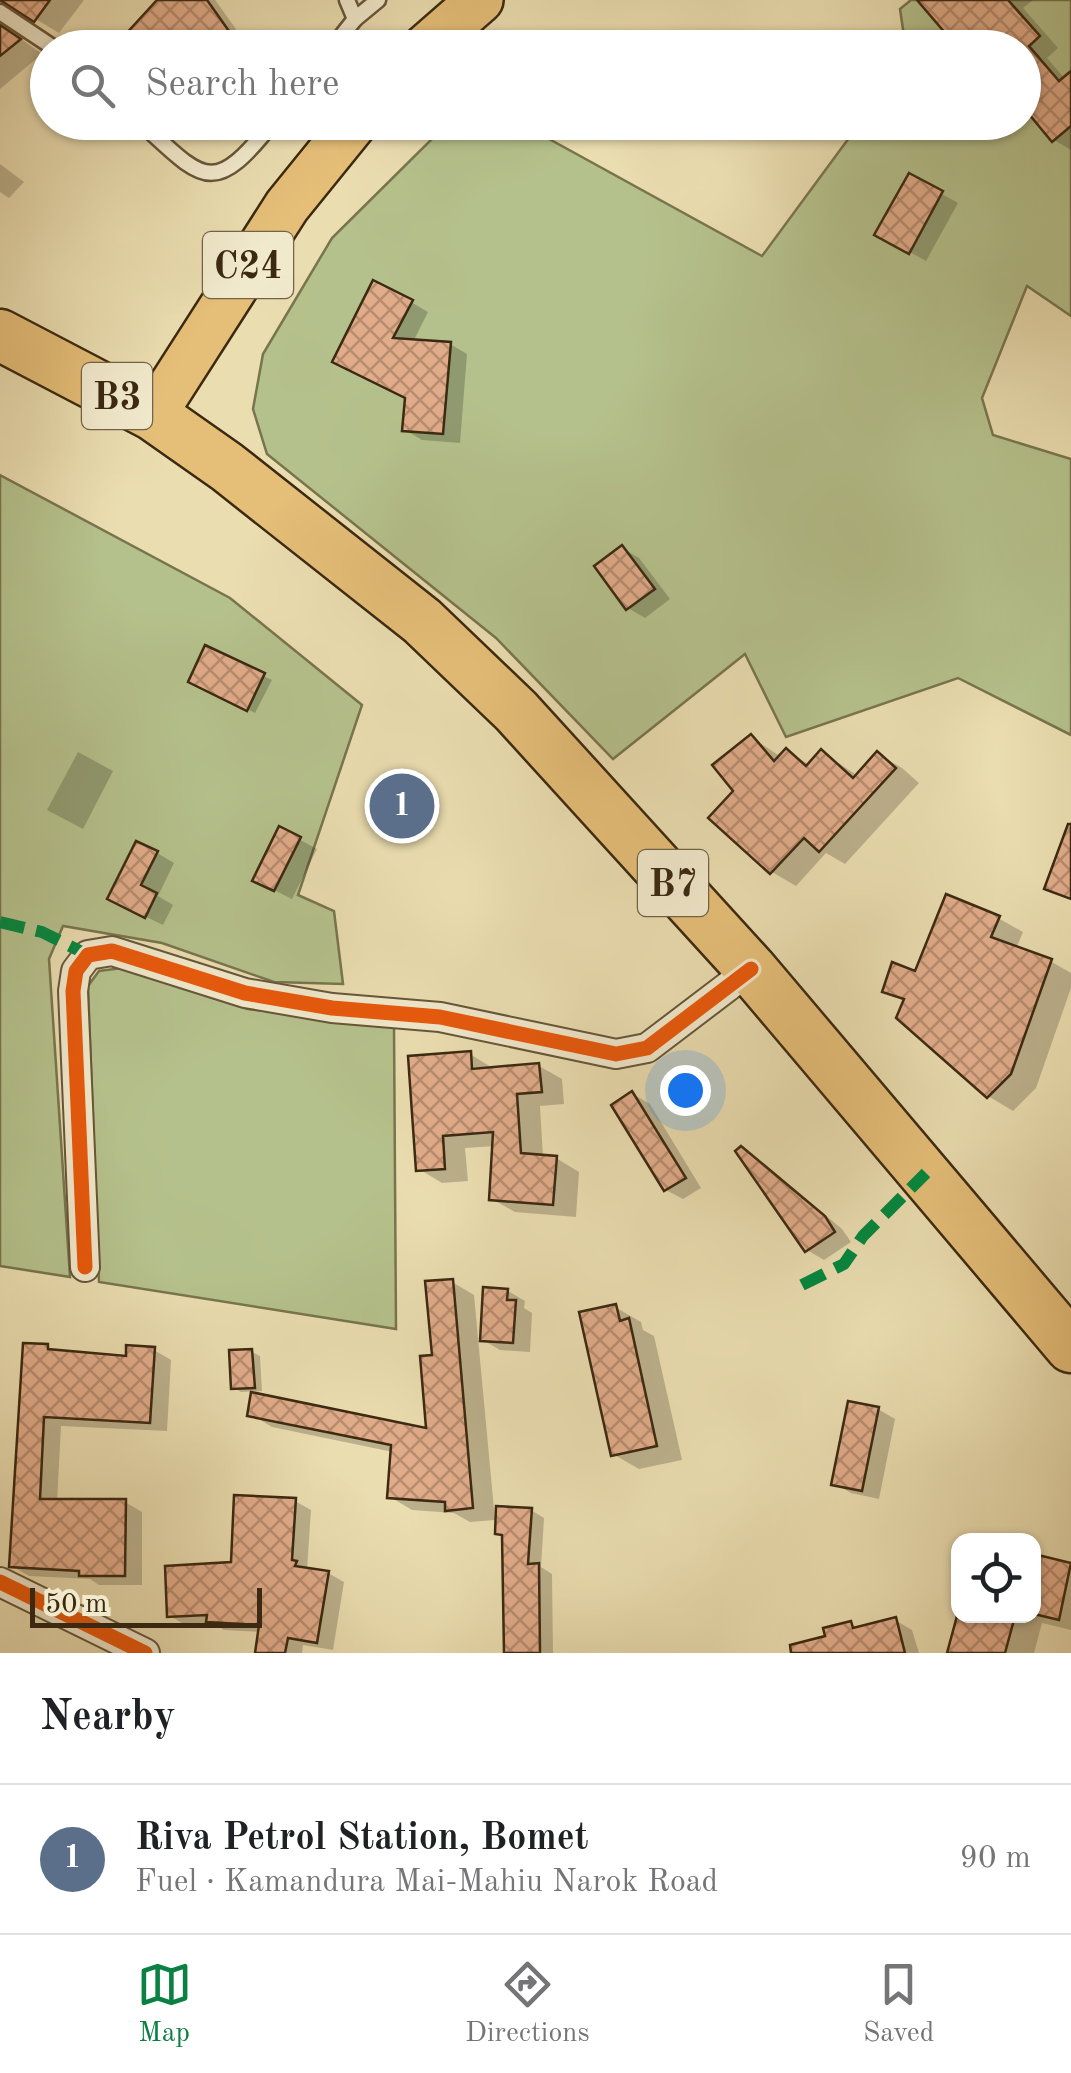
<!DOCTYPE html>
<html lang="en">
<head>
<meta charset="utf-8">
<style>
	body { margin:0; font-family:"Old Standard TT",serif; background:#f2f2f2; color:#202124 }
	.controls { position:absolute; right:30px; bottom:30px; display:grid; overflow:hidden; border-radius:20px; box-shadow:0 2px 8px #0004 }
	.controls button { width:90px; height:90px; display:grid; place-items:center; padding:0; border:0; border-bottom:2px solid #e0e0e0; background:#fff; color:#202124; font:50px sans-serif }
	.scale { position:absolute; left:30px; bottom:25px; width:232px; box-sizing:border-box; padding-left:10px; border:5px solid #3b2911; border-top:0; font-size:28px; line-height:35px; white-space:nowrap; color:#3b2911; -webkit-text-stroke:8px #f1e9cc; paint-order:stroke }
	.you { position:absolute; left:685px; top:1090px; width:35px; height:35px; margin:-25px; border:8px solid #fff; border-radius:50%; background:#1a73e8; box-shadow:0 0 0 15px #1a73e833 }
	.badge { display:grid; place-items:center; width:65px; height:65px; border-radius:50%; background:#0b8043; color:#fff; font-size:32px; font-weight:700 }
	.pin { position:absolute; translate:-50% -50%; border:5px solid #fff; box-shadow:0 2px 10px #0006 }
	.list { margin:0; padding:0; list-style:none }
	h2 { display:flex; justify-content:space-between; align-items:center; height:130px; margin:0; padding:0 40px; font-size:42px }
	h2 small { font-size:32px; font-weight:400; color:#757577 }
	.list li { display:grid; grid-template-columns:65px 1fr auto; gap:30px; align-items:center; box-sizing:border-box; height:150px; padding:0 40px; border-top:2px solid #e0e0e0 }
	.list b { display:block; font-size:38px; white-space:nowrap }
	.list p { margin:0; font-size:32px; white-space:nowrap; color:#757577 }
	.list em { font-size:32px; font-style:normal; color:#757577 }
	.icon { flex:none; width:55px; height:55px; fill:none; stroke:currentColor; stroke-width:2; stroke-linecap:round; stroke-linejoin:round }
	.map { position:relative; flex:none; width:1071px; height:1653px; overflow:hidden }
	.search { position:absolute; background:#fff; box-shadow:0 2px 8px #0004; left:30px; right:30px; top:30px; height:110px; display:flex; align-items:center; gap:25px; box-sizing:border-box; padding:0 35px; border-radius:55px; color:#757577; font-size:38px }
	.sheet { height:280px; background:#fff }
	nav { display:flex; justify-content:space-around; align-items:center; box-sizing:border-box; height:140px; border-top:2px solid #e0e0e0; background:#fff; font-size:28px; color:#757577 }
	nav a { display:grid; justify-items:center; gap:5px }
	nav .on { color:#0b8043 }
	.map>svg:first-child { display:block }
	.grass { fill:#b5c18c; stroke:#78754e; stroke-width:2.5 }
	.shadow { fill:#0003 }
	.building { fill:url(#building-cross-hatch); stroke:#3b2911; stroke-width:2.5 }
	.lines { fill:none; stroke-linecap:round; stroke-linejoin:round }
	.lane-casing { stroke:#675639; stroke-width:19 }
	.street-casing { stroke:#675639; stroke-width:32 }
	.primary-casing { stroke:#3b2911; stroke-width:50 }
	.highway-casing { stroke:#3b2911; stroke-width:55 }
	.lane { stroke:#f1e9cc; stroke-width:14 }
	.street { stroke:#f1e9cc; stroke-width:28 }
	.primary { stroke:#e5be78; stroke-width:45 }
	.highway { stroke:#e5be78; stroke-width:50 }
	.quiet { stroke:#00873e; stroke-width:12; stroke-dasharray:25 12; stroke-linecap:butt }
	.cycleway-casing { stroke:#f1e9cc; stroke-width:21 }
	.cycleway { stroke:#e8590c; stroke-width:15 }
	.labels { text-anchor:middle; stroke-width:9; stroke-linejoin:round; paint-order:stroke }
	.shield { fill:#f1e9cc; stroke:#726349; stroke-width:2.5 }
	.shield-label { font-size:38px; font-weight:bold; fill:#3b2911 }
</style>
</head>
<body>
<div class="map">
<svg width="1071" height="1653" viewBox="0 0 1071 1653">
	<defs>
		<pattern id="building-cross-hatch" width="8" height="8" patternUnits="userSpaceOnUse" patternTransform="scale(2.5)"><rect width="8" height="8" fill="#e1ac8a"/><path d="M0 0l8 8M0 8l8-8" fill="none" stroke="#b88c6f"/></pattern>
	</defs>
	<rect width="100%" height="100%" fill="#eaddb0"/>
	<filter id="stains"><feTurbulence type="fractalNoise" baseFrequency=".002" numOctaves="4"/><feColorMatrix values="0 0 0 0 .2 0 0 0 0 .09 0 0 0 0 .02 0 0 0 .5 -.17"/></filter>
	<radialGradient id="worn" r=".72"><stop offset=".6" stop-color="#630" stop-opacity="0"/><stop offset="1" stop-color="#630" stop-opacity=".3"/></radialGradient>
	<g class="grass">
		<polygon points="911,0 1071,0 1071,316 1027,286 982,398 993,435 1071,459 1071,735 958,678 786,737 745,654 613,759 496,638 267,454 253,409 263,354 332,238 448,123 520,123 762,256 860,123 1024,122 1024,48 899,47 904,36 900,9"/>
		<polygon points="0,475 230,598 362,705 298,895 334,911 343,984 274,982 162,943 63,926 49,959 70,1277 0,1266"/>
		<polygon points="122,968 248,1009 394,1026 396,1329 99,1282 88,986 99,971"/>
	</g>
	<g class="shadow">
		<polygon points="0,0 84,0 59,33 29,15 15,18 14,34 42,54 0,89"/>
		<polygon points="158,0 215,0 236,29 219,48"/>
		<polygon points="925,0 1033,0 1023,8 1058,48 1047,58 1065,79 1071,75 1071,150 1054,140 1024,106 1024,48"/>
		<polygon points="0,164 24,182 9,198 0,192"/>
		<polygon points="910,176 958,203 926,261 877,234"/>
		<polygon points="411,302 428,312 413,342 450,344 467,354 460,443 422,440 405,430 407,398 352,371"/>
		<polygon points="622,548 639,558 670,599 645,618 628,608"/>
		<polygon points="206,648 272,680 255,713 191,681"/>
		<polygon points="751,737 781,757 786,751 810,765 822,752 858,776 878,754 902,768 919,783 845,864 826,853 796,886 772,872 736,791"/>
		<polygon points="78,752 113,771 83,829 47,810"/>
		<polygon points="280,829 317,849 292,899 272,889"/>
		<polygon points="157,853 174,863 158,896 173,905 163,925 128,908"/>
		<polygon points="998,918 1023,932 1016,949 1050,961 1071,973 1071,988 1036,1088 1013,1111 988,1096 905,1002 885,990 917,974"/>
		<polygon points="470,1054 494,1069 539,1066 562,1079 564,1104 540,1106 543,1157 556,1158 579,1172 576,1217 515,1212 492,1199 495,1146 465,1148 468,1181 442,1183 419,1169"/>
		<polygon points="633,1094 650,1104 701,1188 683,1199 666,1190"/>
		<polygon points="741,1149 758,1159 842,1229 851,1242 824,1260 807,1250"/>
		<polygon points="452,1282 474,1295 495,1520 470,1522 454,1513 412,1510 390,1497 393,1452 272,1427 250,1414 429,1431 435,1357"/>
		<polygon points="508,1291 525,1301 524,1308 532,1313 530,1352 500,1350 483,1340"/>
		<polygon points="615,1307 641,1322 643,1330 654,1336 682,1460 639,1469 613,1454"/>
		<polygon points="47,1347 58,1353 128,1359 154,1350 171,1360 167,1431 61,1426 57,1502 125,1502 142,1512 142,1585 99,1585 90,1579 29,1576 12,1566"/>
		<polygon points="252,1352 260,1356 262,1391 241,1392 234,1388"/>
		<polygon points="878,1409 895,1419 879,1499 851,1493 834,1483"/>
		<polygon points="295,1501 311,1510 307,1570 328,1573 344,1582 333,1650 303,1645 302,1653 258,1653 261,1632 224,1630 213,1623 185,1625 169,1615 233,1564"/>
		<polygon points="531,1510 544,1518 541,1567 552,1574 553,1653 507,1653 505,1537 497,1533"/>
		<polygon points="1034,1556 1071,1566 1071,1630 1042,1623 1034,1653 950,1653 959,1616 1034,1616"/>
		<polygon points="895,1620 912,1630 919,1653 832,1653 851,1624 860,1629"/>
	</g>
	<g class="building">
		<polygon points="0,0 50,0 34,22"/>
		<polygon points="157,0 207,0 241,48 113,48"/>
		<polygon points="917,0 1008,0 1040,36 1029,46 1059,81 1071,71 1071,126 1052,142 1024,108 1024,48 958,48"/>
		<polygon points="0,25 21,39 0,56"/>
		<polygon points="909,173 943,191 909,254 874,235"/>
		<polygon points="373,280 413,300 393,338 451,342 443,434 402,431 405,398 332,362"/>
		<polygon points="622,545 655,589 626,610 594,566"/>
		<polygon points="205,645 265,673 247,711 188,682"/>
		<polygon points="751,734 774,761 786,748 806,766 821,749 853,778 877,751 896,768 819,852 804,838 770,874 708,818 733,791 712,765"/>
		<polygon points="1068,824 1071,824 1071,899 1044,889"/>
		<polygon points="279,826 301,837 274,891 252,881"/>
		<polygon points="136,841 158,851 141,885 157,893 145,918 107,899"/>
		<polygon points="946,894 1000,916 991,937 1052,959 1011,1074 987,1098 896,1018 904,999 882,992 892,962 915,971"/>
		<polygon points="471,1051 472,1069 539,1063 542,1092 517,1094 521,1153 557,1156 553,1205 489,1200 493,1132 443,1136 445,1169 416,1171 408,1056"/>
		<polygon points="632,1091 686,1178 664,1191 611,1105"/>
		<polygon points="741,1146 825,1216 835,1232 805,1252 735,1151"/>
		<polygon points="453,1279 473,1508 445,1511 445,1502 387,1498 391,1445 247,1416 251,1392 426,1428 420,1356 432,1355 425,1281"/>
		<polygon points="483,1287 508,1289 507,1300 516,1300 513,1343 480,1341"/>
		<polygon points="616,1304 620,1321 629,1318 657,1446 611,1456 579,1312"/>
		<polygon points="23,1343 48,1344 48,1349 126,1356 126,1345 155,1347 150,1423 44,1417 40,1499 126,1499 125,1576 79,1576 79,1571 9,1567"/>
		<polygon points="252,1349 255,1388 231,1389 229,1350"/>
		<polygon points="848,1401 879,1407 862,1491 831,1485"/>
		<polygon points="234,1495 296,1498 292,1560 297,1561 295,1566 329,1571 317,1643 288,1638 285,1653 255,1653 259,1625 206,1622 207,1615 167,1617 165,1566 231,1562"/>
		<polygon points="496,1506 532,1508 528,1564 539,1563 540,1653 504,1653 502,1535 495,1534"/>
		<polygon points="1034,1554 1071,1563 1059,1620 1034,1614"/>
		<polygon points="957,1616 1015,1616 1005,1653 947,1653"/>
		<polygon points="896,1617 905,1653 791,1653 790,1645 825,1636 823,1628 851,1621 853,1628"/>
	</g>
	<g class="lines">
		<defs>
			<g id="lane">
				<polyline points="347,0 355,19"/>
				<polyline points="0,12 54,48"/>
				<polyline points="332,48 355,19 378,0"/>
				<path d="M140,122C204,181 213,198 273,122"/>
			</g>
			<g id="street">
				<polyline points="85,1267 73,991 76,971 88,955 112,951 245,993 332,1008 440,1017 616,1054 647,1048 751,969"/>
				<polyline points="0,1582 145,1653"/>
			</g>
			<g id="primary">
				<polyline points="425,48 480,0"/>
				<polyline points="153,415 287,206 355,122"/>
			</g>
			<polyline id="highway" points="0,335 153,415 227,467 422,621 516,711 751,969 1071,1347"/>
		</defs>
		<use href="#lane" class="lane-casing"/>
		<use href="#street" class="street-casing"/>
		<use href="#primary" class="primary-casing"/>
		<use href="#highway" class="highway-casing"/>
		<use href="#lane" class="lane"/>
		<use href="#street" class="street"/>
		<use href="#primary" class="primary"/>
		<use href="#highway" class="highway"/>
		<g class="quiet">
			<polyline points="0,922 42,932 88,955"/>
			<polyline points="802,1285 844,1264 863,1236 926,1173"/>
		</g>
		<defs>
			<g id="cycleway">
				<polyline points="85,1267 73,991 76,971 88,955 112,951 245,993 332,1008 440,1017 616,1054 647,1048 751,969"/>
				<polyline points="0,1582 145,1653"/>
			</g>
		</defs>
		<use href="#cycleway" class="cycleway-casing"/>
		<use href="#cycleway" class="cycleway"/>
	</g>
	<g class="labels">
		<g class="shield">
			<rect x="203" y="232" width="90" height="66" rx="8"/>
			<rect x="82" y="363" width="70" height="66" rx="8"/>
			<rect x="638" y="850" width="70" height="66" rx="8"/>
		</g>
		<g class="shield-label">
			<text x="248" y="278">C24</text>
			<text x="117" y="409">B3</text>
			<text x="673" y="896">B7</text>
		</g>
	</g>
	<rect width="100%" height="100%" filter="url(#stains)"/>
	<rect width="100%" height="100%" fill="url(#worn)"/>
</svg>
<div class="controls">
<button><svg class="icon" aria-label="locate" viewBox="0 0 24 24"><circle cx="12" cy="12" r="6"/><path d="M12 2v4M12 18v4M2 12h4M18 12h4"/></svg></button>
</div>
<div class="scale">50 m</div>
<div class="you"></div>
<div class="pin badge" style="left:402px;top:806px;background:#5c6f8a">1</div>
<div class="search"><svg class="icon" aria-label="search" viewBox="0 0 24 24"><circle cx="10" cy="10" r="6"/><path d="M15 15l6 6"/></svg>Search here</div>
</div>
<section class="sheet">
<h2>Nearby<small></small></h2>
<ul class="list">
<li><span class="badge" style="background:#5c6f8a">1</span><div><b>Riva Petrol Station, Bomet</b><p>Fuel · Kamandura Mai-Mahiu Narok Road</p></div><em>90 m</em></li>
</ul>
</section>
<nav>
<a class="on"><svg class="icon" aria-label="map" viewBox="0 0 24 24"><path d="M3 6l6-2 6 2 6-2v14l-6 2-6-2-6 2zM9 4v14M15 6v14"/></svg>Map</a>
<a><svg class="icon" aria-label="directions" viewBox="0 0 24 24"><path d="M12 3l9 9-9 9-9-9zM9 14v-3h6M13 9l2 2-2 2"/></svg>Directions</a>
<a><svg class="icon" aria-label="saved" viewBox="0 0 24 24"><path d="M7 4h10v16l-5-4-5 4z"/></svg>Saved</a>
</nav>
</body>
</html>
